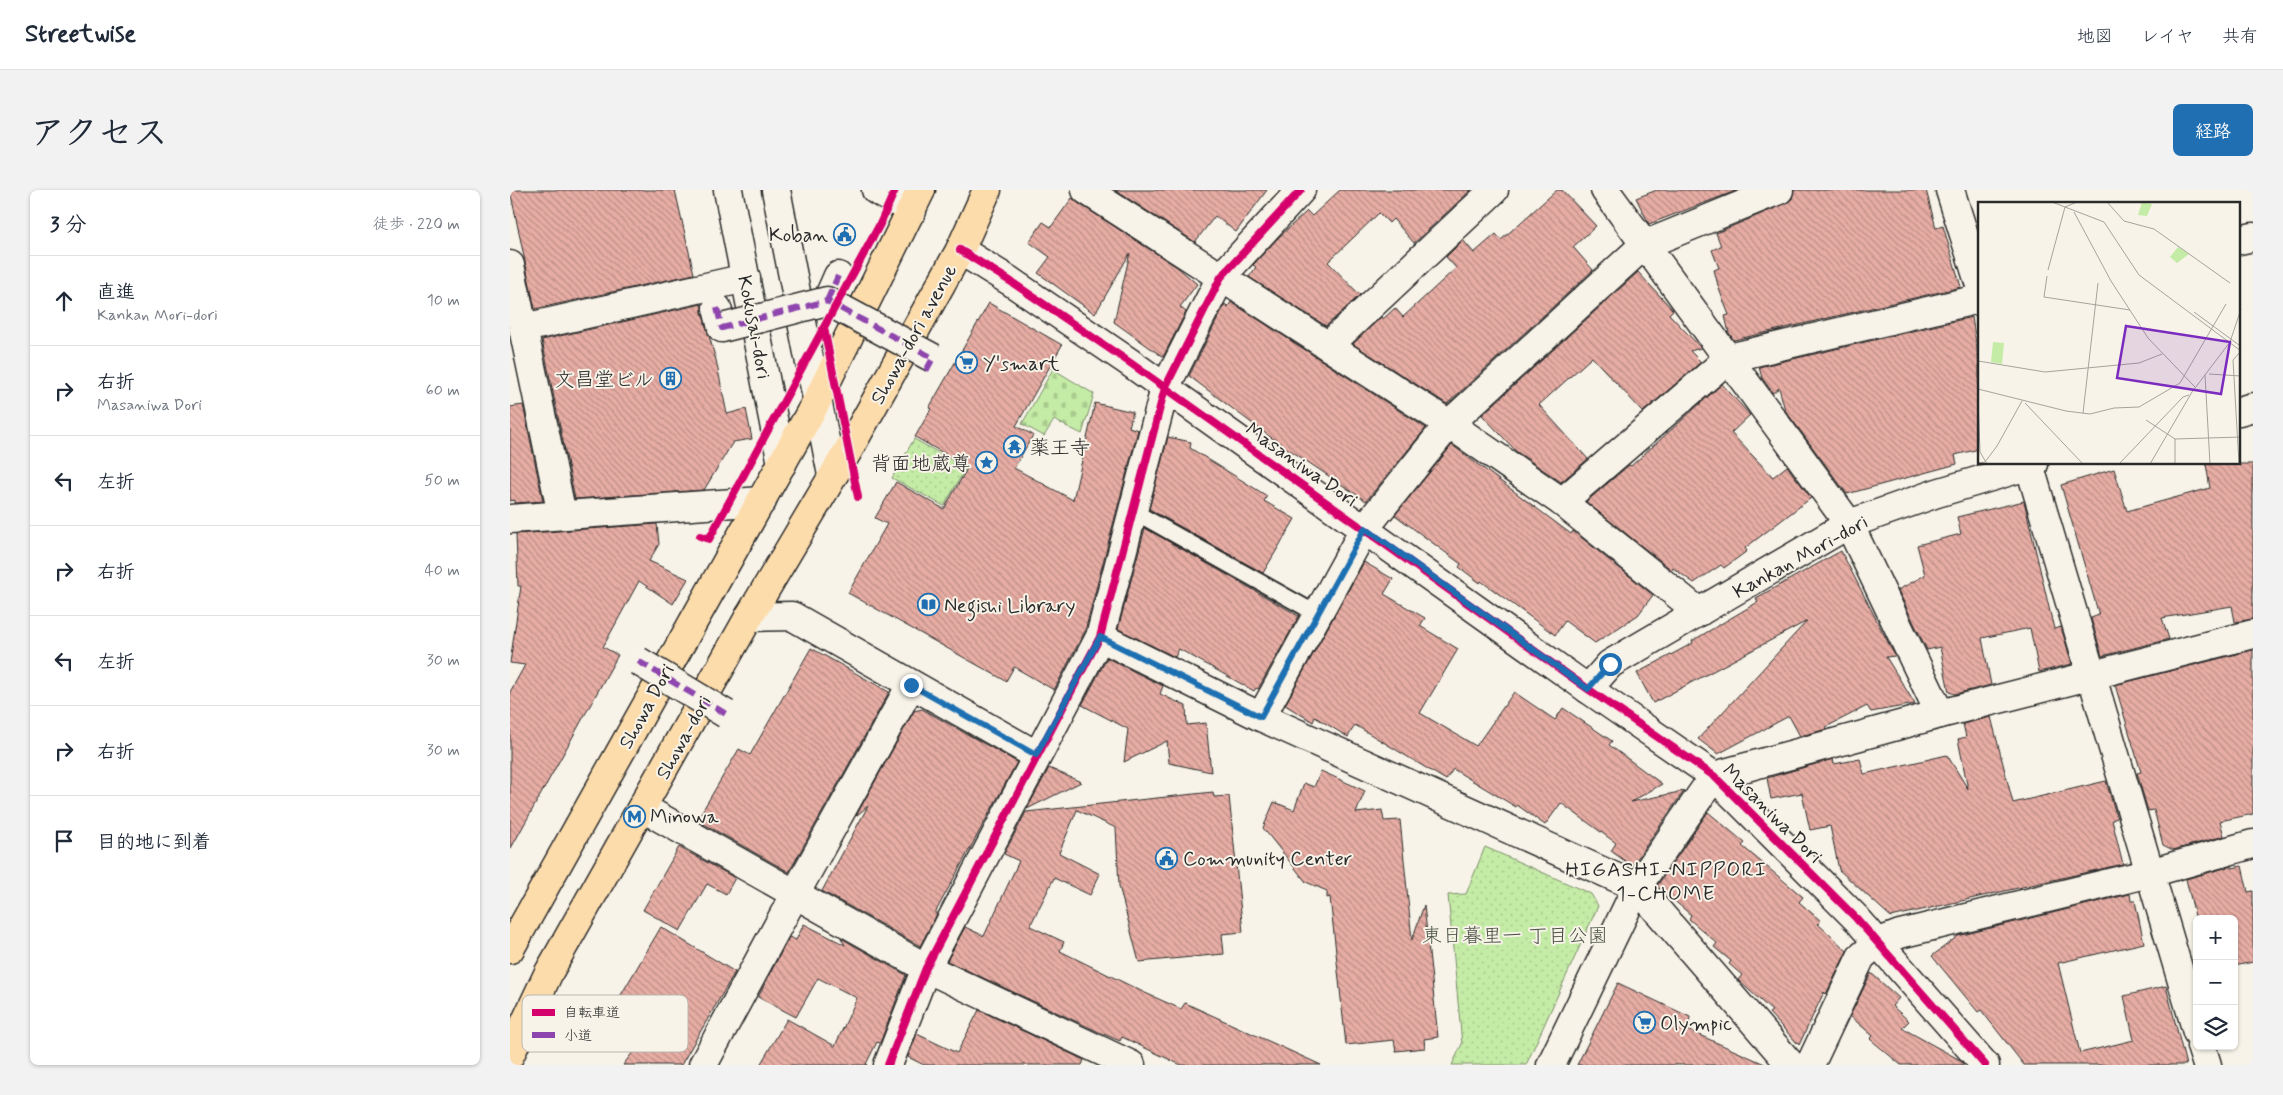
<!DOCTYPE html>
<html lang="ja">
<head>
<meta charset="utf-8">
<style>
	body { margin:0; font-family:Mynerve,"Klee One",sans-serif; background:#f2f2f3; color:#1f2937 }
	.controls { position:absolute; right:15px; bottom:15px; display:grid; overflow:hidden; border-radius:8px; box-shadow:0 1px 4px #0004 }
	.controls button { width:45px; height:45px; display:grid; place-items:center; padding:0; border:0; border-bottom:1px solid #e0e1e3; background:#fff; color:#1f2937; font:25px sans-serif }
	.stop { position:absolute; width:15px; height:15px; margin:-11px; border:4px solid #1f6fb2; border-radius:50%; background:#fff }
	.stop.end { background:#1f6fb2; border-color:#fff; box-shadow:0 1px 5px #0008 }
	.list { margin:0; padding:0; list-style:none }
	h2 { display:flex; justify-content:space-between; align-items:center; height:65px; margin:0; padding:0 20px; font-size:21px }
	h2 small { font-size:16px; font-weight:400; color:#747a83 }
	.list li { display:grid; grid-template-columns:32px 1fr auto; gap:15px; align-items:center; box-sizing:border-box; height:90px; padding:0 20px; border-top:1px solid #e0e1e3 }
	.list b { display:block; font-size:19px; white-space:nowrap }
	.list p { margin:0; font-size:16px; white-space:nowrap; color:#747a83 }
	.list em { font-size:16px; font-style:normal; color:#747a83 }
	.icon { flex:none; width:28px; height:28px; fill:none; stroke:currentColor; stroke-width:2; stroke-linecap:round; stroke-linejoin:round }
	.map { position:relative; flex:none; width:1743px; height:875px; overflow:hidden; border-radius:8px }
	header { display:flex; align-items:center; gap:30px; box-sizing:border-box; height:70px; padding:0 25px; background:#fff; border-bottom:1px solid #e0e1e3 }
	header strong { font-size:24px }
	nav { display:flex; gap:28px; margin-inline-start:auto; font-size:18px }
	.intro { display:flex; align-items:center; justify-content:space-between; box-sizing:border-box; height:120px; padding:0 30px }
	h1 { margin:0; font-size:35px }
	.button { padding:12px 22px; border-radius:8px; background:#1f6fb2; color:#fff; font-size:18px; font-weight:700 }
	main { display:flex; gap:30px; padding:0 30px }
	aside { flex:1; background:#fff; border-radius:8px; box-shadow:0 1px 4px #0004 }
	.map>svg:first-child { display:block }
	.grass { fill:url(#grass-dots); stroke:#788c68 }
	.cemetery { fill:url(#cemetery-stones); stroke:#788c68 }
	.building { fill:url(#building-back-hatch); stroke:#2b2b2b }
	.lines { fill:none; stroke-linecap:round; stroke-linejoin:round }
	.lane-casing { stroke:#2b2b2b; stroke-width:19 }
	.street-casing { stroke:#2b2b2b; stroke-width:31 }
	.secondary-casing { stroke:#2b2b2b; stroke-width:31 }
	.highway-casing { stroke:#2b2b2b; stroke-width:31 }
	.lane { stroke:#f7f3e8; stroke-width:15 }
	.street { stroke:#f7f3e8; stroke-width:28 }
	.secondary { stroke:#f7f3e8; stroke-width:28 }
	.highway { stroke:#fddcac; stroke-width:28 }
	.street-bridge-casing { stroke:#2b2b2b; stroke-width:31; stroke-linecap:butt }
	.street-bridge { stroke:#f7f3e8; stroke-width:28 }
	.quiet { stroke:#8e44ad; stroke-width:6; stroke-dasharray:12 6; stroke-linecap:butt }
	.cycleway-casing { stroke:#f7f3e8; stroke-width:11 }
	.cycleway { stroke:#d6006c; stroke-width:8 }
	.route { stroke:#1f6fb2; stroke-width:6 }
	.labels { text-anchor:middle; stroke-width:4; stroke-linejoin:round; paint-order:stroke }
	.poi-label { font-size:20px; fill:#2b2b2b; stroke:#f7f3e8; text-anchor:start }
	.street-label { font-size:20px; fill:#2b2b2b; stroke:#f7f3e8 }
	.park-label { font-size:20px; fill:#4a5244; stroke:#f7f3e8 }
	.neighbourhood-label { font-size:21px; letter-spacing:1px; fill:#2b2b2b; stroke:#f7f3e8 }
	.inset-road { fill:none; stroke:#a5a39c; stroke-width:1 }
	.view { fill:#7b2cbf; fill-opacity:0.15; stroke:#7b2cbf; stroke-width:2.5 }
	.inset-edge { fill:none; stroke:#2b2b2b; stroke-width:2.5 }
	.key { fill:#f7f3e8; stroke:#bab7af; stroke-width:1 }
	.key-label { font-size:14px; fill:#2b2b2b }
</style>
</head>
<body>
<header>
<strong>Streetwise</strong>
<nav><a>地図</a><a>レイヤ</a><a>共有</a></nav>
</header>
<div class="intro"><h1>アクセス</h1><a class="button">経路</a></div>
<main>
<aside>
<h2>3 分<small>徒歩 · 220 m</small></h2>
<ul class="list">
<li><svg class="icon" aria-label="ahead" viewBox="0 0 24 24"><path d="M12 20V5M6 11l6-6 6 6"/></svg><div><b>直進</b><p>Kankan Mori-dori</p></div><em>10 m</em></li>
<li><svg class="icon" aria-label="right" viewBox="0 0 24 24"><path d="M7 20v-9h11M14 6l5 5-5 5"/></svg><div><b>右折</b><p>Masaniwa Dori</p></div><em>60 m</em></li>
<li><svg class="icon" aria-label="left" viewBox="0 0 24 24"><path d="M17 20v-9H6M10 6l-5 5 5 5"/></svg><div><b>左折</b></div><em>50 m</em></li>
<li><svg class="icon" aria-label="right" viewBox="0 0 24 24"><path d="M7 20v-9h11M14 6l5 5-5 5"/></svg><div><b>右折</b></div><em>40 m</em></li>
<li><svg class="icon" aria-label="left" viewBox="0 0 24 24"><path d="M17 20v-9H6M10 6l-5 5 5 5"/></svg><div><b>左折</b></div><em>30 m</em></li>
<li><svg class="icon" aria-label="right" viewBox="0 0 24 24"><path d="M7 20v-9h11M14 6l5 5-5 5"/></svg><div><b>右折</b></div><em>30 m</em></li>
<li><svg class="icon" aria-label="arrive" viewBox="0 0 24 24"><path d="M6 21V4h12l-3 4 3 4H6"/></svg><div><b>目的地に到着</b></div></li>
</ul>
</aside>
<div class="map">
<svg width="1743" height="875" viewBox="0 0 1743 875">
	<defs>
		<pattern id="grass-dots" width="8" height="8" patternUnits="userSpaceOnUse" patternTransform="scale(1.25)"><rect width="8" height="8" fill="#c5eca6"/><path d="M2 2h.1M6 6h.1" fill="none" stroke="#a9cb8f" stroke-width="1.8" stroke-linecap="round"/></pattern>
		<pattern id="cemetery-stones" width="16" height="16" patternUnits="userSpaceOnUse" patternTransform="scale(1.25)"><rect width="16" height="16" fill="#c5eca6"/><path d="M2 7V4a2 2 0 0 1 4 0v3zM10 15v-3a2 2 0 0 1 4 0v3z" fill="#a9cb8f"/></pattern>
		<pattern id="building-back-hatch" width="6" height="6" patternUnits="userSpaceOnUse" patternTransform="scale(1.25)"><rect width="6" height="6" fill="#e7ada4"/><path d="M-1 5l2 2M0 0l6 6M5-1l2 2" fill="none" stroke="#bb8d86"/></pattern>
	</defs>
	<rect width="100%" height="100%" fill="#f7f3e8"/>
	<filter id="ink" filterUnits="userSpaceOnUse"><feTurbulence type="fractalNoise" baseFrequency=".02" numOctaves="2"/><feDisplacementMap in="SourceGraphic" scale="10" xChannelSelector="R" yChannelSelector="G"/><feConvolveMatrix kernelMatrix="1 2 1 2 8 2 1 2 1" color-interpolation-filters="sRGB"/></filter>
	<g filter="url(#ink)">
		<g class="grass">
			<polygon points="404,249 456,278 434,316 382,288"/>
			<polygon points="975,657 1081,704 1088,716 1016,875 942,875 952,854 938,705 956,704"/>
		</g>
		<polygon class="cemetery" points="543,179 584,204 572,244 544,230 534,246 512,234"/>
		<g class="building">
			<polygon points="0,0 165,0 184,84 25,119"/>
			<polygon points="605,0 757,0 726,42 705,26 685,52"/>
			<polygon points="830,0 961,0 904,53 883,29 879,33 869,23 818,72 850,105 816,136 739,87 746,77 743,75 768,48 797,21 802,26"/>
			<polygon points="1047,0 1052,0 1086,36 1063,57 1083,80 937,214 843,154 871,127 873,129 885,118 893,127 946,78 936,67 953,50 964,63 986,44 991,50"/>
			<polygon points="1147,0 1228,0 1139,34 1126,8"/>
			<polygon points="1284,0 1416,0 1426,38 1433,36 1451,97 1224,150 1219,143 1215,126 1219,125 1209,99 1204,80 1209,78 1202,60 1211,56 1206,43 1275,14 1282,9"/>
			<polygon points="562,8 568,13 667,77 687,94 670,117 676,122 653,167 604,132 620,63 585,124 528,83 540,67 519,52 533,32 541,37"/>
			<polygon points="1128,82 1163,120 1159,124 1191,158 1180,161 1191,172 1133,222 1082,167 1029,215 1078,269 1051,292 1007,262 972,225"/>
			<polygon points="721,112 916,238 856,311 759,246 679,186 715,114 718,117"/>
			<polygon points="479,113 552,155 506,236 523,245 504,278 563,310 585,213 623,222 619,237 628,240 575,441 544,500 504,477 496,491 338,403 377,334 365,328 386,292 434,319 458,277 405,247 421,219 419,218"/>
			<polygon points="192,114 192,122 206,170 217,224 236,219 242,249 223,252 194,300 65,309 32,150"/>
			<polygon points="1462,127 1469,172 1469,259 1445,265 1447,274 1337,304 1275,220 1269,198 1263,203 1252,188 1249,177"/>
			<polygon points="1212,194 1240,225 1221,243 1263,287 1277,276 1301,308 1235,358 1237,361 1214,378 1211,375 1184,393 1163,378 1162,380 1076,312 1119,275 1121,276"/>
			<polygon points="13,215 33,311 5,313 5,310 0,311 0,217"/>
			<polygon points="658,247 681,252 680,258 757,306 754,311 785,329 753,383 639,319"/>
			<polygon points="942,255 1061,344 1063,341 1143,405 1128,425 1085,453 1055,431 1045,445 971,391 970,393 949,377 951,374 885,325"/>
			<polygon points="1696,274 1743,274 1743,429 1725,432 1722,416 1652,428 1659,449 1592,466 1581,428 1589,425 1551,295 1604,279 1617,321 1700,298"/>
			<polygon points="1514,311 1544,439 1551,437 1562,474 1529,482 1520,438 1472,448 1481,495 1445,504 1439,502 1430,457 1417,460 1388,400 1415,385 1407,355 1451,344 1447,327"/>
			<polygon points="147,334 149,354 139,371 178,389 163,414 129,391 93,457 108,465 0,660 0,502 15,475 0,473 11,396 8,396 6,344"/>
			<polygon points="635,338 789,426 748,499 746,498 744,501 669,459 665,467 608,439"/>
			<polygon points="1331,361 1385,466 1376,467 1405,514 1361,522 1357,516 1316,537 1317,539 1290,546 1279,526 1208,564 1188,549 1297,431 1143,513 1127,483 1183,453 1182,451 1248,412 1246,408"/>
			<polygon points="854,372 883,389 874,404 915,428 910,436 948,459 910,523 966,556 1004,502 1045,530 1053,518 1102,551 1099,555 1152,594 1121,612 1174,601 1122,676 1101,661 1106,653 1051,613 1035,635 1007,615 1006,617 943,579 936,590 845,535 838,547 805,527 803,532 775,515"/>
			<polygon points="301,458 379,502 279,682 187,630 229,559 240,565"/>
			<polygon points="1743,460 1743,624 1710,631 1714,646 1663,660 1653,655 1644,620 1638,621 1627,583 1631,582 1605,495"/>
			<polygon points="597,468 653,496 650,504 676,516 677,535 696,533 701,582 659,573 657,551 614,572 618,539 572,515"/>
			<polygon points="412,519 507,572 425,723 427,724 410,756 312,701 358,616 346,626 404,521"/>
			<polygon points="1481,527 1503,613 1596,591 1607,628 1602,630 1613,674 1381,727 1329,680 1320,636 1300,640 1292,603 1261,609 1257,588 1323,569 1324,574 1350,569 1354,584 1437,565 1458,599 1448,549 1456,547 1453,534"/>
			<polygon points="539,578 571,592 517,619"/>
			<polygon points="811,581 855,601 846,623 872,620 874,631 890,630 902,750 914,715 928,847 914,849 915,858 886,861 884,850 836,855 820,707 817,708 817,701 796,692 753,638 764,612 784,620 794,593 804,597"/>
			<polygon points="703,602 704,607 719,606 733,742 712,744 714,764 629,772 609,696 606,638 567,620 549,663 590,684 580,705 544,688 520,736 554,752 550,761 633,802 671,819 675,813 811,875 671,875 612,847 610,851 589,842 437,771 455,737 474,746 509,671 494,664 516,622"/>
			<polygon points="1198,622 1235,653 1232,656 1293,707 1289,712 1311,731 1308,734 1337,761 1316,804 1314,802 1289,855 1259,823 1262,821 1228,790 1232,785 1219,774 1221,771 1204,757 1207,753 1179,729 1181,725 1147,696"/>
			<polygon points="169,657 225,688 216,704 197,694 170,741 133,720"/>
			<polygon points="1722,676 1722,678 1732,676 1738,702 1743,701 1743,772 1724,776 1724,729 1687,729 1687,734 1676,689"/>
			<polygon points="1620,704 1621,711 1625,711 1634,753 1548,773 1570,863 1624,850 1614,806 1656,796 1676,875 1514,875 1471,820 1468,822 1422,766 1448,746"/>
			<polygon points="294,734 335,755 331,748 396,785 370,853 367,852 356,874 358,875 250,875 277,829 325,856 347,808 308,788 286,827 248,807 279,747 286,750"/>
			<polygon points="151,737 225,782 171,875 113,875 133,849 116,839 108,810"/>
			<polygon points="1361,783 1389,808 1382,816 1399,831 1392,838 1450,870 1454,875 1391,875 1360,849 1363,846 1340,826"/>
			<polygon points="1108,793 1180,827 1178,840 1257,875 1067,875"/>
			<polygon points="469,820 574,870 572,875 414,875 398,867 407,844 447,863"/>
		</g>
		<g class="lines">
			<defs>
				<polyline id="lane" points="623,321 807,424"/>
				<g id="street">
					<polyline points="576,0 939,234 1052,312 1189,422"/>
					<polyline points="1095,0 1339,334 1430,524"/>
					<polyline points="1440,0 1469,92"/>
					<polyline points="1729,50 1743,47"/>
					<polyline points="0,75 52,325"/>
					<polyline points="317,111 328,86"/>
					<polyline points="207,118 212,138"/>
					<polyline points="14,138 236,88"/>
					<polyline points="818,156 984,0"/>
					<polyline points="1519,274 1687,842"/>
					<polyline points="1052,312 1219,168 1469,109"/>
					<polyline points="239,427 282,426 526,565"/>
					<polyline points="590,447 751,527 1127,697 1281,875"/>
					<polyline points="751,527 855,338 939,234 1134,55 1269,0"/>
					<polyline points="133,618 416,778 621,875"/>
					<polyline points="1691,856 1697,875"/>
					<polyline points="193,875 285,704 401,495"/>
					<polyline points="1041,875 1127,697 1204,586 1430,524 1743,444"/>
					<polyline points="1300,875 1351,767 1367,753 1390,744 1640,683 1743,654"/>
				</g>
				<g id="secondary">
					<polyline points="218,0 272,274"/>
					<polyline points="266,0 322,285"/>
					<polyline points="366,0 402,21"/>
					<polyline points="450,60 500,91 619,172 1078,499 1204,586 1346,728 1475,875"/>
					<polyline points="1729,221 1743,217"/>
					<polyline points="0,329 252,311"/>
					<polyline points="1078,499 1100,474 1339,334 1427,303 1524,274"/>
					<polyline points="378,875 416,778 590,447 655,198 711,87 791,0"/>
				</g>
				<g id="highway">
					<polyline points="0,759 308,209 411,0"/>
					<polyline points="0,865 39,782 239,427 339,259 450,60 477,0"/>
				</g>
			</defs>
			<use href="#lane" class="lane-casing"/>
			<use href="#street" class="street-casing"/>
			<use href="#secondary" class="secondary-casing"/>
			<use href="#highway" class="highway-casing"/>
			<use href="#lane" class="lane"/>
			<use href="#street" class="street"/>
			<use href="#secondary" class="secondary"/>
			<use href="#highway" class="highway"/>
			<defs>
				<g id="street-bridge">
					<polyline points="212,138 317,111 423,168"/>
					<polyline points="128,471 216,524"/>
				</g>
			</defs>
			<use href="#street-bridge" class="street-bridge-casing"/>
			<use href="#street-bridge" class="street-bridge"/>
			<g class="quiet">
				<polyline points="317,111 328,86"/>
				<polyline points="207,118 212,138 317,111 423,168 416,181"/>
				<polyline points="128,471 216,524"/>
			</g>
			<defs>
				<g id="cycleway">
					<polyline points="450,60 500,91 619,172 1078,499 1204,586 1346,728 1475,875"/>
					<polyline points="314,138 348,307"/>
					<polyline points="190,346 199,349 370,34 385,0"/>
					<polyline points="378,875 416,778 590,447 655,198 711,87 791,0"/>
				</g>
			</defs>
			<use href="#cycleway" class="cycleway-casing"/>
			<use href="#cycleway" class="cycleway"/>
		</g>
	</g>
	<g class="lines" filter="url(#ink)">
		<polyline class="route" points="401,495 526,565 590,447 751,527 855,338 1078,499 1100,474"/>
	</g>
	<defs>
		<symbol id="civic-ring" viewBox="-11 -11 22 22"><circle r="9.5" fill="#f7f3e8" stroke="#1f6fb2" stroke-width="1.5"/><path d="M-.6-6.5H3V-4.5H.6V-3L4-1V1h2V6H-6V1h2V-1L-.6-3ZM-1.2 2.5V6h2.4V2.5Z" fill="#1f6fb2"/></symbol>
		<symbol id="supermarket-ring" viewBox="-11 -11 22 22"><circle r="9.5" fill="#f7f3e8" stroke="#1f6fb2" stroke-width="1.5"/><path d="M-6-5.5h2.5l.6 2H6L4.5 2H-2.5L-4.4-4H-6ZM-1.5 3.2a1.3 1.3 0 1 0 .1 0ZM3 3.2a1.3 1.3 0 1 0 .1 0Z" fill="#1f6fb2"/></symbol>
		<symbol id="building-ring" viewBox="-11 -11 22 22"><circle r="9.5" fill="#f7f3e8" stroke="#1f6fb2" stroke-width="1.5"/><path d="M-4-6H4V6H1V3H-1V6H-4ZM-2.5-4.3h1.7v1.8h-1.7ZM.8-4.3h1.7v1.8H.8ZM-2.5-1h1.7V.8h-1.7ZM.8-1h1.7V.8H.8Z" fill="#1f6fb2"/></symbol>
		<symbol id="temple-ring" viewBox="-11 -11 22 22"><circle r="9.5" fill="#f7f3e8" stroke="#1f6fb2" stroke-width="1.5"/><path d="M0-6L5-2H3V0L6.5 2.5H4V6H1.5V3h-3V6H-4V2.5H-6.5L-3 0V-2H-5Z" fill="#1f6fb2"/></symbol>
		<symbol id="sight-ring" viewBox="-11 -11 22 22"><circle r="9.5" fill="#f7f3e8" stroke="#1f6fb2" stroke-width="1.5"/><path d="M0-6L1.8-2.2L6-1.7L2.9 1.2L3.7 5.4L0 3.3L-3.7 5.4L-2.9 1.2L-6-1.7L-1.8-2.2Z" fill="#1f6fb2"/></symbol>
		<symbol id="library-ring" viewBox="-11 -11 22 22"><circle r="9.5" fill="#f7f3e8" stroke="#1f6fb2" stroke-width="1.5"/><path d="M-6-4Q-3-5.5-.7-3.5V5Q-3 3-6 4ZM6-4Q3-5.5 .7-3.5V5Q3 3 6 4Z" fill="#1f6fb2"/></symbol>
		<symbol id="metro-ring" viewBox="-11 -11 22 22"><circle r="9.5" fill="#f7f3e8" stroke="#1f6fb2" stroke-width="1.5"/><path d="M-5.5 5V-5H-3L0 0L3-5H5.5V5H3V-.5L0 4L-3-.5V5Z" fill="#1f6fb2"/></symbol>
	</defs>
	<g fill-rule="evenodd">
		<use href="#civic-ring" x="322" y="32" width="25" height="25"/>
		<use href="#supermarket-ring" x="444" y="160" width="25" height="25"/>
		<use href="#building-ring" x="148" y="176" width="25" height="25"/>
		<use href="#temple-ring" x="492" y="244" width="25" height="25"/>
		<use href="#sight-ring" x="464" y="260" width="25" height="25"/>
		<use href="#library-ring" x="406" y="402" width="25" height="25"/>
		<use href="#metro-ring" x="112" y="614" width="25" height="25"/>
		<use href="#civic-ring" x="644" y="656" width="25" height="25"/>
		<use href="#supermarket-ring" x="1122" y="820" width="25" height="25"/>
	</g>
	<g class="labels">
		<g class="poi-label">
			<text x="318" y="51" text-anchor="end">Koban</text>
			<text x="473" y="180">Y'smart</text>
			<text x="144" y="196" text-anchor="end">文昌堂ビル</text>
			<text x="520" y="264">薬王寺</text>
			<text x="461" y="280" text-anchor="end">背面地蔵尊</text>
			<text x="434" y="422">Negishi Library</text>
			<text x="140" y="633">Minowa</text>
			<text x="673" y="675">Community Center</text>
			<text x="1150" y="840">Olympic</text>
		</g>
		<g class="street-label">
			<text transform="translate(245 137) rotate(79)" y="7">Kokusai-dori</text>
			<text transform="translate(403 144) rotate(-61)" y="7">Showa-dori avenue</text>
			<text transform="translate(792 274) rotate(35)" y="7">Masaniwa Dori</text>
			<text transform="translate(1290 366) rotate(-29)" y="7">Kankan Mori-dori</text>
			<text transform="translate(136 516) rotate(-61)" y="7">Showa Dori</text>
			<text transform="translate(173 547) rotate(-61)" y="7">Showa-dori</text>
			<text transform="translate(1263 623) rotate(45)" y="7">Masaniwa Dori</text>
		</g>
		<g class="park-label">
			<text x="1005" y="752">東日暮里一 丁目公園</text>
		</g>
		<g class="neighbourhood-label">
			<text x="1156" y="686">HIGASHI-NIPPORI<tspan x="1156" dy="24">1-CHOME</tspan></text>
		</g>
	</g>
	<g transform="translate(1468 12)">
		<rect width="262" height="262" fill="#f7f3e8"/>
		<path d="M15,140L26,141L24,162L13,160Z" fill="#c5eca6"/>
		<path d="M164,0L174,2L169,14L160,13ZM200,45L211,52L199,61L192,55Z" fill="#c5eca6"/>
		<path class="inset-road" d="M74,0L126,20L161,73L263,149M129,0L146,19L176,27L252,81M96,10L133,79L170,136L217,185M70,68L87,5L99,0M69,74L66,95L152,108M216,110L261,143M0,159L67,170L161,161L184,152M231,172L263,174M227,173L232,262M0,187L88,209L112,212L136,206L161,205L202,181L248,102M0,195L2,250L9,262M47,201L105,262M105,211L120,81M168,218L197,237L263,235M197,237V262M0,261L7,260L19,244L44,199M141,262L205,195L211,193M172,262L214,190L252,140L263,107M261,262L255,158L263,149"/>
		<path class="view" d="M148,124L252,140L243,192L139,176Z"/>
		<rect width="262" height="262" class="inset-edge"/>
	</g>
	<rect x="12" y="805" width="166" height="57" rx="8" class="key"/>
	<rect x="22" y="819" width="23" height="7" fill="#d6006c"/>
	<rect x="22" y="842" width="23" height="6" fill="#8e44ad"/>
	<g class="key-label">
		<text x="54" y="827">自転車道</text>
		<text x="54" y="850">小道</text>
	</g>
</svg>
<div class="controls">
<button>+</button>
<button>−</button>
<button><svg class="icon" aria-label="layers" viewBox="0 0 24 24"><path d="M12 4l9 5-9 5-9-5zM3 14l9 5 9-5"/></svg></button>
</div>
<div class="stop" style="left:1100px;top:474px"></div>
<div class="stop end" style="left:401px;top:495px"></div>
</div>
</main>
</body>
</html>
